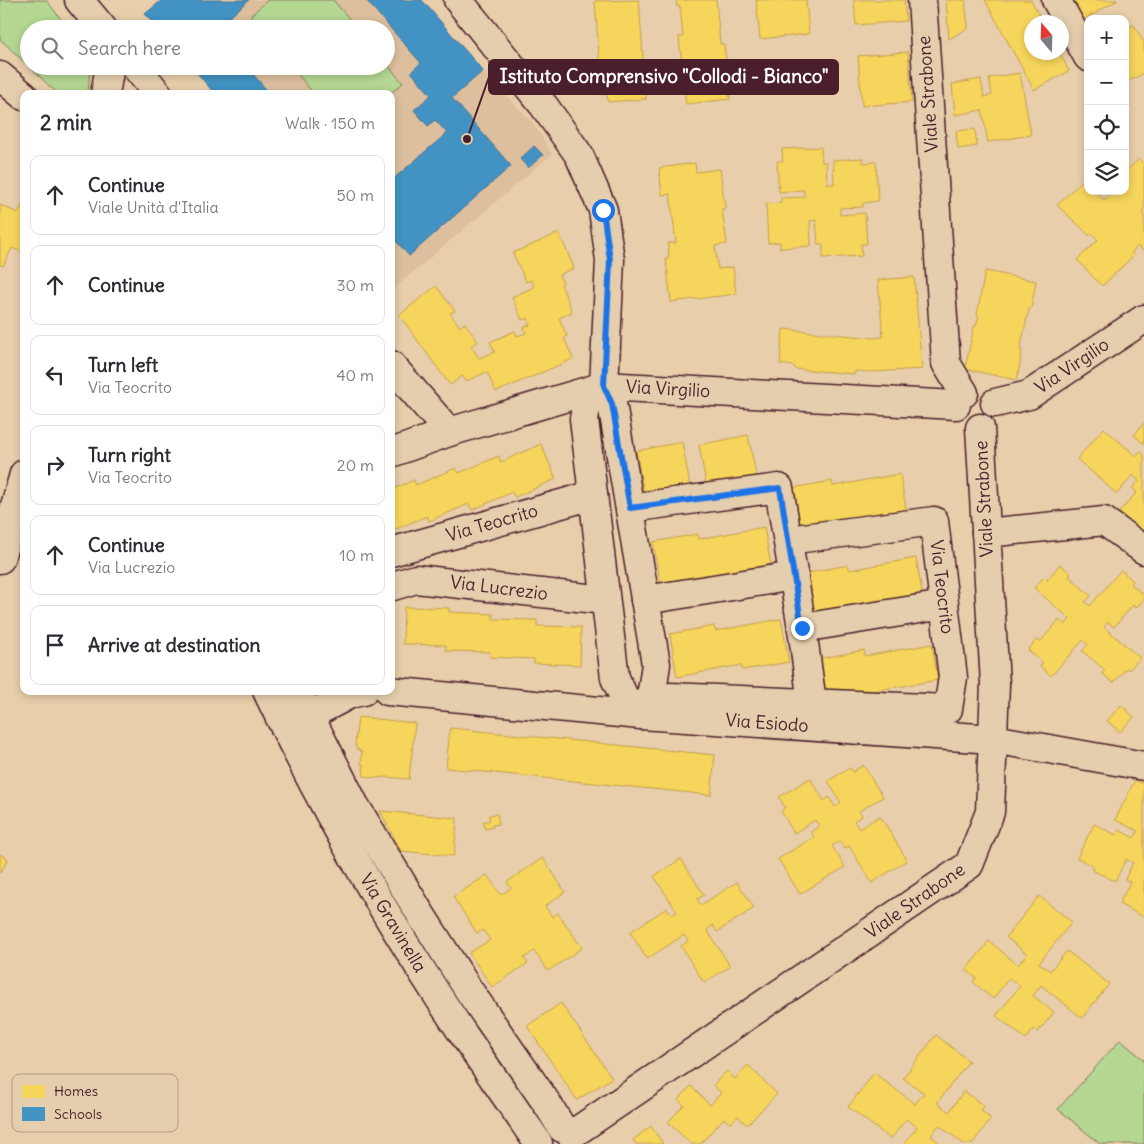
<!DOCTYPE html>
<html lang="en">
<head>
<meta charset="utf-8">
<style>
	body { margin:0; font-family:Delius,sans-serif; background:#f2f2f3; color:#2b2b33 }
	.controls { position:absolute; right:15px; top:15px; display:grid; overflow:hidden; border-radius:10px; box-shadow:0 2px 8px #0003 }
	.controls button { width:45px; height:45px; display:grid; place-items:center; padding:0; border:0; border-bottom:1px solid #e1e1e2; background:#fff; color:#2b2b33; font:25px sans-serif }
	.compass { position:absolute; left:1024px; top:15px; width:45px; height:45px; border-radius:50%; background:#fff; box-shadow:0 2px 8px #0003; rotate:341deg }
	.stop { position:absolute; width:15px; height:15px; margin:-11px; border:4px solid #1a73e8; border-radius:50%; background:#fff }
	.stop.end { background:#1a73e8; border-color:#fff; box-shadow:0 1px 5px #0008 }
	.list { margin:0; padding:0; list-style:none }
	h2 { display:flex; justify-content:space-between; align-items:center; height:65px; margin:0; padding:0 20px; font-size:21px }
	h2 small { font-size:16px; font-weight:400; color:#7c7c81 }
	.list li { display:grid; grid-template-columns:32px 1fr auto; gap:15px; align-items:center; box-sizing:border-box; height:80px; margin:0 10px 10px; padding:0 10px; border:1px solid #e1e1e2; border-radius:10px }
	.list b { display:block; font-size:19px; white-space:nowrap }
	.list p { margin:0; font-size:16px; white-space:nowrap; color:#7c7c81 }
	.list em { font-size:16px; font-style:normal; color:#7c7c81 }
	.icon { flex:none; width:28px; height:28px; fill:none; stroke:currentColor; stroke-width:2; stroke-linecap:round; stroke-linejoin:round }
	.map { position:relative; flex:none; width:1144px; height:1144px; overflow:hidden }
	.search { position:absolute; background:#fff; box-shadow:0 2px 8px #0003; left:20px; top:20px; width:375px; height:55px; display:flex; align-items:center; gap:12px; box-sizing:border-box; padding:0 18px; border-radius:28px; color:#7c7c81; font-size:19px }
	.panel { position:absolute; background:#fff; box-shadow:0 2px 8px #0003; left:20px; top:90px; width:375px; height:605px; border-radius:10px }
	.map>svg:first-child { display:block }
	.built { fill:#ddbf9e }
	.green { fill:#b4d792; stroke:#7f7b5e }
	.homes { fill:#f6d55c; stroke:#c29e4d }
	.schools { fill:#4393c3; stroke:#457095 }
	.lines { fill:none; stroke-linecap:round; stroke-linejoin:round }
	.street-casing { stroke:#4a1f2b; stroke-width:31 }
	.street { stroke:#e4cead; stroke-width:28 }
	.route { stroke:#1a73e8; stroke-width:6 }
	.labels { text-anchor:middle; stroke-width:5; stroke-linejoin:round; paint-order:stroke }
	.street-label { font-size:18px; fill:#4a1f2b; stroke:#e4cead }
	.key { fill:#e4cead; stroke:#b69a86; stroke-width:1 }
	.key-label { font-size:14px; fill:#4a1f2b }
	.leader { fill:none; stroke:#4a1f2b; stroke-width:2 }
	.callout-dot { fill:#4a1f2b; stroke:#e4cead; stroke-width:2 }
	.callout { fill:#4a1f2b; stroke:#4a1f2b; stroke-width:2 }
	.callout-label { font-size:19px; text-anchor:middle; font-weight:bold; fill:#fff }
</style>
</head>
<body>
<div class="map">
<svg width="1144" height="1144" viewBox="0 0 1144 1144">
	<rect width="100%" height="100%" fill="#e8ceaa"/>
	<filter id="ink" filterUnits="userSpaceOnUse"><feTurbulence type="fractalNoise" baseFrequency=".02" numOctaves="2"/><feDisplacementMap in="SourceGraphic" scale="10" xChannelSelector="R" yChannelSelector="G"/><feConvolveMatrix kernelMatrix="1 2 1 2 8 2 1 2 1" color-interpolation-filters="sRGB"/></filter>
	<g filter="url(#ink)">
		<polygon class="built" points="162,0 422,0 483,71 533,123 552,154 391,291 391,94 215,94 191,66 386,66 386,29 158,29 145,14"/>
		<g class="green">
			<polygon points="0,0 46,0 69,29 29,29 29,66 90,66 88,94 58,94 0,39"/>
			<polygon points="268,0 333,0 358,29 260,29 250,16"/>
			<polygon points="386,63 403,83 390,94 314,94 291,66 386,66"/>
			<polygon points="1120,1040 1144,1060 1144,1144 1100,1144 1058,1109"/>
		</g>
		<g class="homes">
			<polygon points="639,0 646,99 608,102 607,94 602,95 595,1"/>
			<polygon points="676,0 716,0 720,44 724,44 730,99 686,104 679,37 683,37 680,6 677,7"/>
			<polygon points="756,0 806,0 809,34 760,39"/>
			<polygon points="854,0 904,0 906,21 856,25"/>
			<polygon points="946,0 965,0 968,28 949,39"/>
			<polygon points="985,0 1031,0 1043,22 1032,22 1032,52 1059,52 1069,71 1034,90"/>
			<polygon points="1069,0 1118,0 1081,21"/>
			<polygon points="1134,25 1144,43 1144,73 1125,83 1125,29"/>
			<polygon points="908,52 912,102 862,106 858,56"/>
			<polygon points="1020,73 1031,135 988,142 982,110 955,115 952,84 981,79 984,97 992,95 989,78"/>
			<polygon points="975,129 977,146 958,149 956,131"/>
			<polygon points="821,147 822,162 826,162 827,184 834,184 833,160 863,158 863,163 876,162 878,201 863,203 863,207 840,208 840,215 865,213 867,244 861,244 862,256 823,258 823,244 818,244 816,220 810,221 811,246 780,248 780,242 768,243 766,204 781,203 781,198 804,197 804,190 779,192 777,161 783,161 782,149"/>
			<polygon points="1139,159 1144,164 1144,252 1138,246 1131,253 1134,255 1102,286 1077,260 1098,240 1092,233 1089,235 1057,205 1084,179 1088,183 1088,191 1095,191 1104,200 1111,193 1109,191 1125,191 1125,172"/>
			<polygon points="695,163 696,172 720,169 725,208 722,209 727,244 715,246 718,269 733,267 736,294 671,302 666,259 669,258 668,243 676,243 670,194 662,195 659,168"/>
			<polygon points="24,202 24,253 12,248 3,266 0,265 0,205 18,213"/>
			<polygon points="559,233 574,268 559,275 563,283 561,284 572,312 559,318 567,336 564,338 573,359 496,392 487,372 466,381 462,376 450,385 399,315 436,286 455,311 450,313 460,327 465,323 478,342 471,346 479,358 495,352 490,342 515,331 517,336 526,333 524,327 530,325 528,318 522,320 512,297 534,287 531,280 526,282 513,253"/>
			<polygon points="985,271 1036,281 1031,309 1029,309 1020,350 1022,351 1017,380 965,369 974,326 976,326 979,316 977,315"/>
			<polygon points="914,277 922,369 872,372 855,371 855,374 795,369 794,366 780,364 783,329 873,338 883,337 878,280"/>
			<polygon points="1144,423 1144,444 1134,435"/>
			<polygon points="1104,428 1136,456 1140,451 1144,454 1144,534 1119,512 1137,492 1132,488 1139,481 1133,475 1117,494 1077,459"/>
			<polygon points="748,435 757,480 707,489 699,445"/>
			<polygon points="682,442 690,486 644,494 636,451"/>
			<polygon points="541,444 556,479 515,497 512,492 472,510 469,504 429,521 427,516 391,531 391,490 414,480 416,485 456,468 459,473 499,456 501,462"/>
			<polygon points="900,474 907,514 794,530 786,489 832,481 833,486"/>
			<polygon points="764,527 772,571 661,587 653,542 698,534 699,539"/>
			<polygon points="916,558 923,598 876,607 875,602 810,614 802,574 848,565 850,570"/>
			<polygon points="1060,564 1071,574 1069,576 1091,596 1085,602 1090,606 1121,570 1133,581 1131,584 1144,595 1144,599 1136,608 1133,605 1114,627 1108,622 1104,627 1140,658 1129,670 1127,668 1113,683 1102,673 1105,670 1082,651 1088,645 1083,640 1051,676 1040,666 1043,663 1028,650 1037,639 1040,642 1059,620 1065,625 1070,619 1034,588 1044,577 1047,580"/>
			<polygon points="404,607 449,608 449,612 493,614 493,619 537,620 537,626 581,627 580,665 534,663 534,659 490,657 490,652 446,651 446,645 403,644"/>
			<polygon points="781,619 789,662 742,670 741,665 677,677 670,634 714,626 715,631"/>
			<polygon points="932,644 938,680 825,699 818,659 864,650 865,656"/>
			<polygon points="1121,705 1134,717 1120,732 1107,721"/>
			<polygon points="358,717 415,723 409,779 385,777 375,778 364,776 363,764 361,764 362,752 357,749 355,745"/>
			<polygon points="450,728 715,755 711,795 446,768"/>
			<polygon points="863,765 883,797 859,811 862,816 854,821 859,829 880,816 907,860 872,883 849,846 844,849 840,841 832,846 845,867 800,894 778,859 814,837 811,832 819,826 815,820 794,833 781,811 785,808 779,797 810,778 824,801 829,797 835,807 841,803 828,781 850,768 853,772"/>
			<polygon points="1135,780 1144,784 1144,917 1119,904 1130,882 1125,879 1133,863 1126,859 1115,881 1092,870 1094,866 1077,858 1094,824 1116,835 1119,830 1134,838 1138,831 1115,820"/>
			<polygon points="380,811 457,818 454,856 401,851"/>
			<polygon points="497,814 499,824 492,825 493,827 485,829 483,822 490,820 489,815"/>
			<polygon points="0,854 8,859 0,873"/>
			<polygon points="543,858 565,892 545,906 552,917 558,913 582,948 548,971 534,951 524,958 528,963 492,987 469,953 490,940 483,930 477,933 453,897 487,875 501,895 511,888 507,882"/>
			<polygon points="681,859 704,895 697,899 701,905 737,882 754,908 717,932 713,925 707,930 730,966 704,983 681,946 688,941 684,935 647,959 630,932 667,908 672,915 677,912 654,876"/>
			<polygon points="1039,896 1072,922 1039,963 1050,971 1067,951 1109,984 1082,1018 1041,985 1033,996 1054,1012 1038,1032 1034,1029 1026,1039 996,1016 1020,986 1009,978 993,999 973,982 976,978 966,970 989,941 1018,965 1027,954 1006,937"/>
			<polygon points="561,1003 612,1078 577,1100 527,1026"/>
			<polygon points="936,1035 969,1061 937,1103 949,1112 964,1091 984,1106 981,1111 991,1119 972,1144 964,1144 939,1125 931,1136 941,1144 904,1144 917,1127 906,1119 891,1139 848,1107 874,1073 915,1104 924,1093 903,1078"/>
			<polygon points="748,1065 777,1094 747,1125 738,1116 730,1124 724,1118 700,1144 691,1144 668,1122 684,1105 678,1100 691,1086 710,1105 721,1093 713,1085 727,1071 735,1079"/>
			<polygon points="651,1126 663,1144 636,1144 633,1140"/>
		</g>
		<g class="schools">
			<polygon points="162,0 249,0 216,29 158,29 145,14"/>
			<polygon points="366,0 422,0 483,71 452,98 511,166 409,256 391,235 391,181 447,133 435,120 428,126 414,110 431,95 411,72 421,63"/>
			<polygon points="191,66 246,66 270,94 215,94"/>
			<polygon points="534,146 543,155 528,168 520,159"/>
		</g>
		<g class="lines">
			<defs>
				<g id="street">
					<polyline points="79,0 103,29"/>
					<polyline points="458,0 544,106 579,155 603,210 610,260 604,386 612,403 656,664 652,691 641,715 624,697 615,678 584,419 587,402 604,386"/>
					<polyline points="922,0 946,363 964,393"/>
					<polyline points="1056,0 1088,57"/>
					<polyline points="135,66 158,94"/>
					<polyline points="0,76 24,96"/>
					<polyline points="105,94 110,66"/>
					<polyline points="391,365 449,432"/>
					<polyline points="995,403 1029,395 1144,319"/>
					<polyline points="391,453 449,432 604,386 956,405"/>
					<polyline points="630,508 779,488 802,628 812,703"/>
					<polyline points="986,533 1104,521 1144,550"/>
					<polyline points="391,552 593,495"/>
					<polyline points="0,559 24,474"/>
					<polyline points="393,586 416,579 605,600"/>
					<polyline points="645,600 794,576"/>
					<polyline points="802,628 944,605"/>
					<path d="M267,691C317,796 374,898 438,996C470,1046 505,1094 538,1143"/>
					<polyline points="297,691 354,804 418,910 468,989 548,1105 562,1128"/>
					<polyline points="388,691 641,715 993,739 1144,766"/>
					<polyline points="670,697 948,709 953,677 934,521 788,540"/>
					<polyline points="292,725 350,694 363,691"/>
					<polyline points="571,1135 969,865 990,812 995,684 980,428"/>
				</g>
			</defs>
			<use href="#street" class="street-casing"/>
			<use href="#street" class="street"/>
		</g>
	</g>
	<g class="lines" filter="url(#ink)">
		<polyline class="route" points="603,210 610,260 604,386 612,404 630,508 780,488 802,628"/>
	</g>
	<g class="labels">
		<g class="street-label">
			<text transform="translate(928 94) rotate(-94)" y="6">Viale Strabone</text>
			<text transform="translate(1072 366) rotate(-34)" y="6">Via Virgilio</text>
			<text transform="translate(668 389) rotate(3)" y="6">Via Virgilio</text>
			<text transform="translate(984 499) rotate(-93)" y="6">Viale Strabone</text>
			<text transform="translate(492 523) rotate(-16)" y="6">Via Teocrito</text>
			<text transform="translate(942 587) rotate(83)" y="6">Via Teocrito</text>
			<text transform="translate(499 588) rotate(7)" y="6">Via Lucrezio</text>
			<text transform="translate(767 723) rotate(4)" y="6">Via Esiodo</text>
			<text transform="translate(915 901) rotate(-35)" y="6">Viale Strabone</text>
			<text transform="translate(393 923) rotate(59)" y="6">Via Gravinella</text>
		</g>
	</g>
	<rect x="12" y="1074" width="166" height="58" rx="8" class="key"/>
	<rect x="22" y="1085" width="23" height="13" fill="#f6d55c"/>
	<rect x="22" y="1107" width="23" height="14" fill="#4393c3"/>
	<g class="key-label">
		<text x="54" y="1096">Homes</text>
		<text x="54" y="1119">Schools</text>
	</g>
	<path class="leader" d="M467 139L489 77"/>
	<circle class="callout-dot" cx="467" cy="139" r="5"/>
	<rect class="callout" x="489" y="60" width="349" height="34" rx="5"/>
	<g class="callout-label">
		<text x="664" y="83">Istituto Comprensivo "Collodi - Bianco"</text>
	</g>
</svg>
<div class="controls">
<button>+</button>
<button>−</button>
<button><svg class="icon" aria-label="locate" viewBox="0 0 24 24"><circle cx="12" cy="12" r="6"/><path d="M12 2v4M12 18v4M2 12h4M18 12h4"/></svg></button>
<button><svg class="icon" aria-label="layers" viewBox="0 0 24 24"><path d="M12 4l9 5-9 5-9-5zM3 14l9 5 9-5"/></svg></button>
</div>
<svg class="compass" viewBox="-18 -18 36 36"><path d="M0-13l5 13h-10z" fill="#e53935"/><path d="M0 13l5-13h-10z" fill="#7c7c81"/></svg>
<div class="stop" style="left:603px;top:210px"></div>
<div class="stop end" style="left:802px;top:628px"></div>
<div class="search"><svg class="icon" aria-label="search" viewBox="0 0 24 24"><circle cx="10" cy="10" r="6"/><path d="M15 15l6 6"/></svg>Search here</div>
<section class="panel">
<h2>2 min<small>Walk · 150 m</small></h2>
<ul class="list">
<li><svg class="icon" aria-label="ahead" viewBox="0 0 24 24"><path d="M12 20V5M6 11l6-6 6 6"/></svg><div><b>Continue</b><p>Viale Unità d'Italia</p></div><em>50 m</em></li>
<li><svg class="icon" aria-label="ahead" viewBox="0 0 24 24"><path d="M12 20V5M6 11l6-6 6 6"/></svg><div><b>Continue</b></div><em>30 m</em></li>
<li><svg class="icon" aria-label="left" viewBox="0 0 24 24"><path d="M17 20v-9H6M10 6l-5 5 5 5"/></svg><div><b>Turn left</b><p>Via Teocrito</p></div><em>40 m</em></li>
<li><svg class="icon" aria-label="right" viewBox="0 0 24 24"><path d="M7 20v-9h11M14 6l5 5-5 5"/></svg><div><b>Turn right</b><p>Via Teocrito</p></div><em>20 m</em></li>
<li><svg class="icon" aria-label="ahead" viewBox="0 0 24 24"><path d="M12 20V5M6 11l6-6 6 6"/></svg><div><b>Continue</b><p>Via Lucrezio</p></div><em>10 m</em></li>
<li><svg class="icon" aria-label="arrive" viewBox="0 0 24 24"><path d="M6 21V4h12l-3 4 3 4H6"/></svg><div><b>Arrive at destination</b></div></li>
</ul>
</section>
</div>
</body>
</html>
